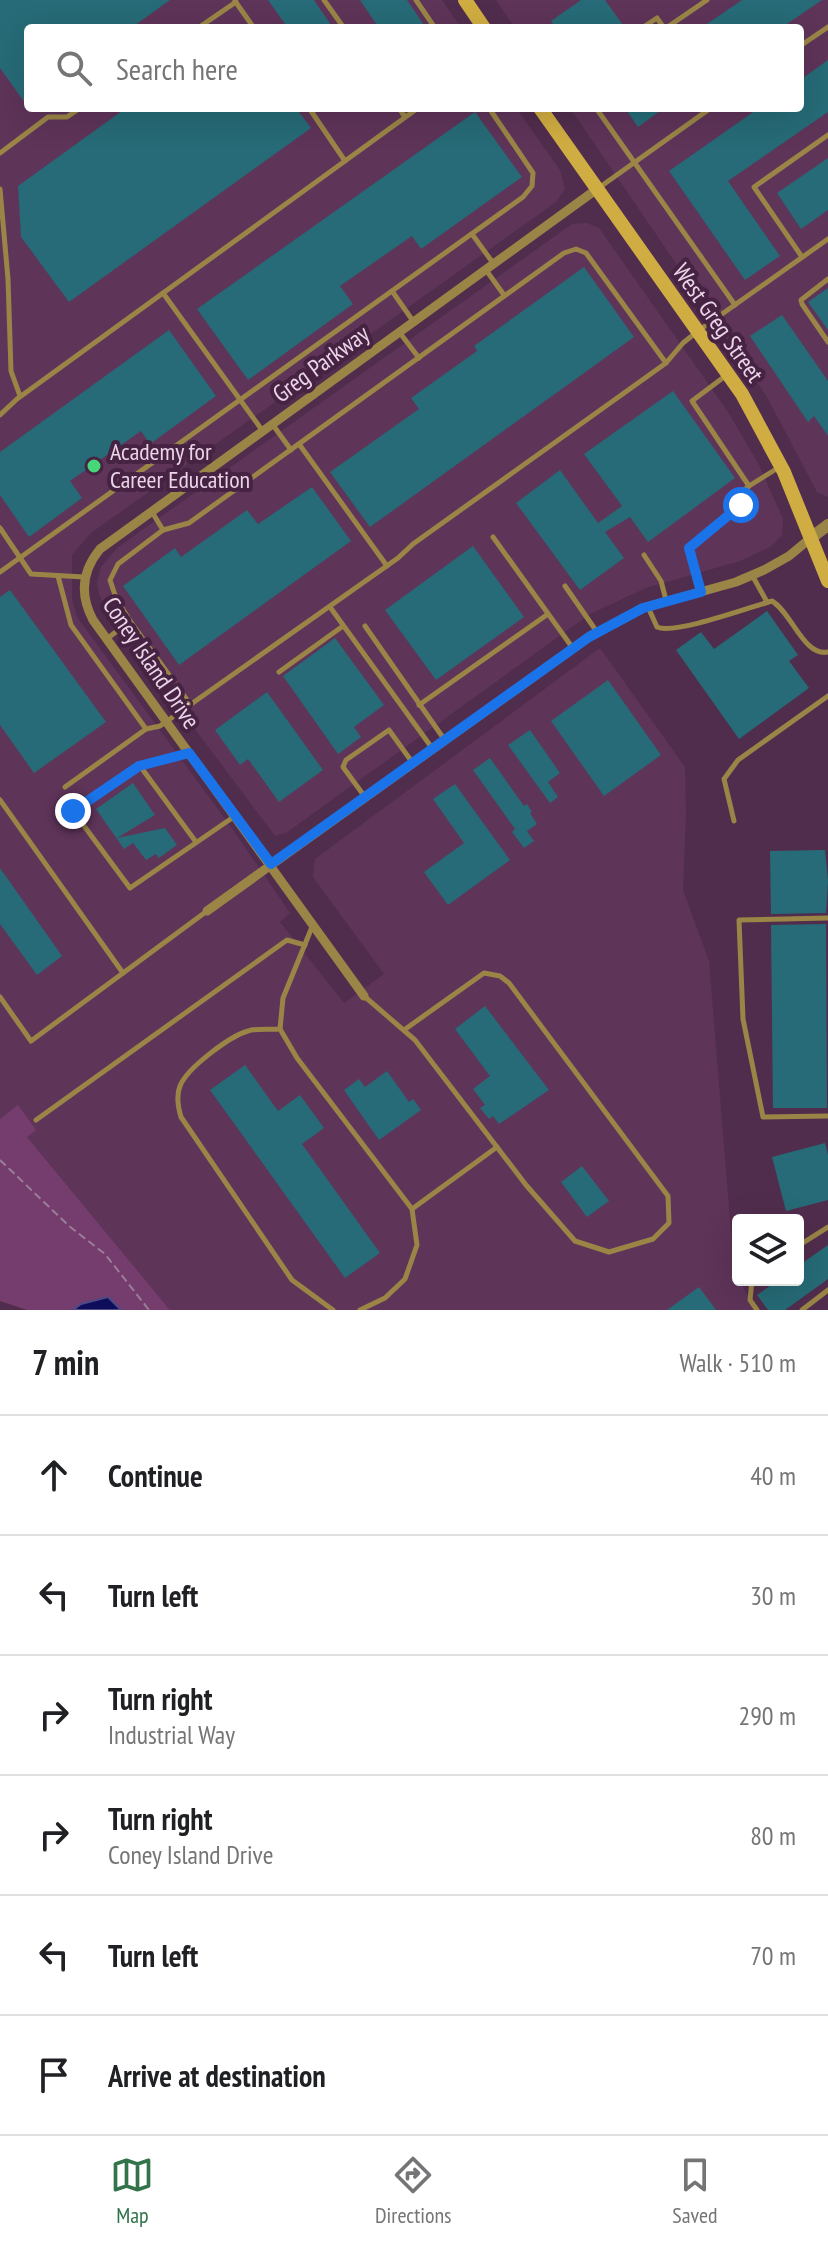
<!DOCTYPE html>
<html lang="en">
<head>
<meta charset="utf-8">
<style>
	body { margin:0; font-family:"PT Sans Narrow",sans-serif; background:#f6f6f6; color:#202124 }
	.controls { position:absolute; right:24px; bottom:24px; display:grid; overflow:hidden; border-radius:8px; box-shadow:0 8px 32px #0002 }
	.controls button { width:72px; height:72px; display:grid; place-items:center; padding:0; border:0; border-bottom:2px solid #e0e0e0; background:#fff; color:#202124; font:40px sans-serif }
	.stop { position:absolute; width:24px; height:24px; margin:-18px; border:6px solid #1a73e8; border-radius:50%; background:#fff }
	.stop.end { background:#1a73e8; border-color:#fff; box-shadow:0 2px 8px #0008 }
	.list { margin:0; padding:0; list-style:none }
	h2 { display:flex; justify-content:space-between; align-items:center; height:104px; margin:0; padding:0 32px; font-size:34px }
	h2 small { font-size:26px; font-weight:400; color:#757577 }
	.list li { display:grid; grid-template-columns:52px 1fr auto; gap:24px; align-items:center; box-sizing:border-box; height:120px; padding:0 32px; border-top:2px solid #e0e0e0 }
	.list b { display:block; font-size:30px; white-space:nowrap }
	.list p { margin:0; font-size:26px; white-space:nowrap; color:#757577 }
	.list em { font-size:26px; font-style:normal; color:#757577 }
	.icon { flex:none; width:44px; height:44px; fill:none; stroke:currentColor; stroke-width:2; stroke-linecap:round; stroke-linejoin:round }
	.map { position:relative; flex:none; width:828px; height:1310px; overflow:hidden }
	.search { position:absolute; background:#fff; box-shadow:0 8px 32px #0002; left:24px; right:24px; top:24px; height:88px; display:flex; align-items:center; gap:20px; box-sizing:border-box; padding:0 28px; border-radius:8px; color:#757577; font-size:30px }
	.sheet { height:824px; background:#fff }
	nav { display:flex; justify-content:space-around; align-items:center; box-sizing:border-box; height:112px; border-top:2px solid #e0e0e0; background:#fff; font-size:22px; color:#757577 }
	nav a { display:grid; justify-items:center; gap:4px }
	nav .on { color:#32734a }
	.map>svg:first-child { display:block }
	.built { fill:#5e3459 }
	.green { fill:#743d6e }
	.water { fill:#0e0d5b; stroke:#504985; stroke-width:2 }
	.building { fill:#266b77 }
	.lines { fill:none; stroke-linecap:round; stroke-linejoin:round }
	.path { stroke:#9a7d96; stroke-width:2; stroke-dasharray:8 4; stroke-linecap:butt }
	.service { stroke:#9a8547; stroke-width:5 }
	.minor { stroke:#9a8547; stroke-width:9 }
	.tertiary { stroke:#9a8547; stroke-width:12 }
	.secondary { stroke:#d0ad42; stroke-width:14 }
	.route { stroke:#1a73e8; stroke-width:10 }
	.poi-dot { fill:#47d779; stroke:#462342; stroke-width:3 }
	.labels { text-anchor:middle; stroke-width:8; stroke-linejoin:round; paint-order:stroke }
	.street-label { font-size:24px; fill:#ebd5e8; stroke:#462342 }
	.poi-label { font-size:24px; fill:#ebd5e8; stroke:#462342; text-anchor:start }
</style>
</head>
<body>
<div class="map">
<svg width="828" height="1310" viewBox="0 0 828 1310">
	<rect width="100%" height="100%" fill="#512d4d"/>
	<g class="built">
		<polygon points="0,0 442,0 461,28 28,28 28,108 516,108 560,170 565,189 556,202 91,533 72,555 72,599 77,617 231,827 290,913 280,922 344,1003 384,974 313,877 315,859 600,648 685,767 686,812 683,890 709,961 734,1269 755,1310 170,1310 27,1137 18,1106 0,1119"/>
		<polygon points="496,0 828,0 828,497 817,492 767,397 570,108 800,108 800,28 515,28"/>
		<polygon points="587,223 599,228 728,412 758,463 783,519 782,535 770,547 740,561 646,588 590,614 286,833 275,836 108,613 99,594 97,581 101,567 117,548 572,224"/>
	</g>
	<polygon class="green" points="18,1105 36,1130 27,1137 170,1310 121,1310 107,1297 81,1304 73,1310 27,1310 0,1301 0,1119"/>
	<polygon class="water" points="108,1297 121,1310 73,1310 81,1304"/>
	<g class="building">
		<polygon points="0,0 170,0 131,28 28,28 28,107 0,68"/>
		<polygon points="268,0 314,0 333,28 288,28"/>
		<polygon points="360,0 407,0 426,28 379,28"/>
		<polygon points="581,0 605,0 625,28 556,28 551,21"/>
		<polygon points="742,0 822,0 781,28 701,28"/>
		<polygon points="828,60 828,112 728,181 780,256 745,280 669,171 759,108 800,108 800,80"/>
		<polygon points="126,108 296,108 311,128 69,302 21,237 18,186"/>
		<polygon points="625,108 664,108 638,127"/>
		<polygon points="475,112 522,177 421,249 412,236 340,286 353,304 248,380 197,309"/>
		<polygon points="828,158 828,210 801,229 777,193"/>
		<polygon points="584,267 634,337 370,527 330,472 419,409 411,398 477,351 474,346"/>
		<polygon points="828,288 828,330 808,302"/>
		<polygon points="782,315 828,381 828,436 814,416 808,422 750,336"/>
		<polygon points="169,330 216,396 150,444 141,431 70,481 82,498 29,537 0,495 0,452"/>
		<polygon points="673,391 735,478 648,542 630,517 605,532 624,558 580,590 516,503 560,470 598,523 622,506 584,454"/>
		<polygon points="312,487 351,541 179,665 123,586 175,548 181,557 247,510 258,524"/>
		<polygon points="473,546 524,617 436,680 385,610"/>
		<polygon points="10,590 106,722 34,773 0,725 0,597"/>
		<polygon points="767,611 798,655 789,661 809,688 739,739 676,650 701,632 714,649"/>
		<polygon points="335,638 384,705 354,727 361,737 338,754 283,676"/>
		<polygon points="608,680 661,755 604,796 551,721"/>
		<polygon points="267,692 323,770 279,802 248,759 240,765 215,730"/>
		<polygon points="530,730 560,773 548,782 558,797 550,803 508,745"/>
		<polygon points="490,758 524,806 527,804 532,812 530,813 537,824 527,831 534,841 524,848 512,832 515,829 473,770"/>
		<polygon points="133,783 155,815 117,838 165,828 177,845 159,858 156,854 146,860 133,843 124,849 96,809"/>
		<polygon points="455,784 510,860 448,905 424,872 464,843 433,799"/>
		<polygon points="825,850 828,881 826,913 771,914 770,851"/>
		<polygon points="0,868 62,956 37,975 0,924"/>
		<polygon points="826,924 827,1108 773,1108 771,925"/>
		<polygon points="485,1006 549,1090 499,1124 493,1116 489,1119 480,1108 485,1105 473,1089 490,1076 455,1029"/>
		<polygon points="245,1065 278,1111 300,1095 324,1128 302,1144 380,1253 345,1278 210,1090"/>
		<polygon points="387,1071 409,1102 413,1099 421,1110 379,1140 344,1090 359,1079 365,1087"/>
		<polygon points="825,1143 828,1155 828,1200 786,1211 772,1157"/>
		<polygon points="582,1166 609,1201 587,1217 561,1182"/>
		<polygon points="828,1245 828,1279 785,1310 768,1310 757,1295 778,1280 798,1280 798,1266"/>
		<polygon points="699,1287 716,1310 667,1310"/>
	</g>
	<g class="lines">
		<polyline class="path" points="0,1160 69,1226 105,1254 149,1310"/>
		<g class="service">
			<polyline points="324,0 344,28"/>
			<polyline points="416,0 435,28"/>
			<polyline points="235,1 254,28"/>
			<polyline points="198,28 236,2"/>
			<polyline points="642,28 657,18 664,28"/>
			<polyline points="666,28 707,0"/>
			<polyline points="800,46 828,27"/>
			<polyline points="309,108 345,161"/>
			<polyline points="399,108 405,117"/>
			<polyline points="596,108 735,305"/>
			<polyline points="0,153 48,117 67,117 80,108"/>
			<polyline points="600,187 708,110 707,108"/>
			<polyline points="0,189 8,279 11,371 20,396"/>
			<polyline points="472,234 493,263"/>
			<polyline points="802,257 754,187 828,135"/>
			<polyline points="486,270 504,295"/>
			<polyline points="828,279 801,300 802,304 828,342"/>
			<polyline points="392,291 413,321"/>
			<polyline points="163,293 262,430"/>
			<polyline points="400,333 419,358"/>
			<polyline points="728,374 692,401 749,486"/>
			<polyline points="0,415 17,399 418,108"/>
			<polyline points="273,425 291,450"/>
			<polyline points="299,444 387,566"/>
			<polyline points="152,512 163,530"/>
			<polyline points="0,528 31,574 84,577"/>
			<polyline points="493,537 572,647"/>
			<polyline points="644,555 661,581 666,600"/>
			<polyline points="0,572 523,197 532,186 533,173 489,108"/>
			<polyline points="752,575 767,602"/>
			<polyline points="58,576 71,625 146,729 160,726 398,558 413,544 666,363 683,343 698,331 828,239"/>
			<polyline points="565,586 597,632"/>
			<polyline points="701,592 689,553 692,544 737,510 742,492 749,486 781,466"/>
			<polyline points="330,607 432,748"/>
			<path d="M648,607L657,627C675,635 750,607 772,601C792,613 804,657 828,652"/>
			<polyline points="130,621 116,598 110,580 118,564 163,530 189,523 564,253 576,249 586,253 666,363"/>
			<polyline points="365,626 444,739"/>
			<polyline points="108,638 130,621 190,704"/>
			<polyline points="279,672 343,626"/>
			<polyline points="419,705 548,614"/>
			<polyline points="189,753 139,766 73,811 130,888 235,816"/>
			<polyline points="140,766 196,842"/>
			<polyline points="65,787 146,729"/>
			<polyline points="365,797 343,767 346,760 389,730 412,762"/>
			<polyline points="0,800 123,973"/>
			<polyline points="734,821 724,779 738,760 828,696"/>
			<polyline points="828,918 739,920 743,1019 763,1117 828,1116"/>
			<polyline points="312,927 283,998 280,1029 297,1058 412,1209 417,1245 405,1279 385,1298 360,1310"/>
			<polyline points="364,996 415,1040 526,1185 575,1241 609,1252 653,1239 669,1223 668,1196 509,983 500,976 484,973 404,1030"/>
			<polyline points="0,997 31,1041 207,911"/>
			<path d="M280,1029C270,1030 257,1028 248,1031C230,1036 187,1068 180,1086C176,1096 178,1107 181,1117L292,1280L333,1310"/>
			<polyline points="36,1120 287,940 305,945"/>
			<polyline points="412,1209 497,1147"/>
			<polyline points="798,1246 828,1227"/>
			<polyline points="752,1280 750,1300 757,1310"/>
			<polyline points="802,1310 828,1290"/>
		</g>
		<g class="minor">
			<polyline points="207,911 589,637 643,608 736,582 764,570 789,556 812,537"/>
			<path d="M364,996L93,620C79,594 82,571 100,549L597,189"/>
		</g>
		<polyline class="tertiary" points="812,537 828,525"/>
		<g class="secondary">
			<polyline points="465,0 484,28"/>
			<polyline points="540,108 742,394 784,472 828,581"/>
		</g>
	</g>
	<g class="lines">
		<polyline class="route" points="73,811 139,766 189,753 271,864 589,637 643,608 701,592 689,548 741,505"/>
	</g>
	<circle class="poi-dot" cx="94" cy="466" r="8"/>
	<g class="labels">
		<g class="street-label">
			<text transform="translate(718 323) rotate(55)" y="8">West Greg Street</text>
			<text transform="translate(321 364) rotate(-36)" y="8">Greg Parkway</text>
			<text transform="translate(151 663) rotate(56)" y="8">Coney Island Drive</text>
		</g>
		<g class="poi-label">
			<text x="110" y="460">Academy for<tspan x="110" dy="28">Career Education</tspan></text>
		</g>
	</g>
</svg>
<div class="controls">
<button><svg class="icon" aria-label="layers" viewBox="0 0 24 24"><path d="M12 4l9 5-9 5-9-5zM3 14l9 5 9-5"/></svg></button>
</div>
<div class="stop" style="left:741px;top:505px"></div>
<div class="stop end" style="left:73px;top:811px"></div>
<div class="search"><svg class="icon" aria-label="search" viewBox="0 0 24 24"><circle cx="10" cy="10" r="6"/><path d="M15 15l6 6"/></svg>Search here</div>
</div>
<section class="sheet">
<h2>7 min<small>Walk · 510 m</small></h2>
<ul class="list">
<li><svg class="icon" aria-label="ahead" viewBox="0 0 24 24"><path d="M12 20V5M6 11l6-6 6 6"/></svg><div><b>Continue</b></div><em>40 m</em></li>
<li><svg class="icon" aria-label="left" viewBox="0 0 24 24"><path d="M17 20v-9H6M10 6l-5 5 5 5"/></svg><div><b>Turn left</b></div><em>30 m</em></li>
<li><svg class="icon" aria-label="right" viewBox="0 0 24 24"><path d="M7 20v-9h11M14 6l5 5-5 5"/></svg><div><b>Turn right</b><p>Industrial Way</p></div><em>290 m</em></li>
<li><svg class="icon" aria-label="right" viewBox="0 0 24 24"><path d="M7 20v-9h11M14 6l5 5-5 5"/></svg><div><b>Turn right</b><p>Coney Island Drive</p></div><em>80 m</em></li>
<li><svg class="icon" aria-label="left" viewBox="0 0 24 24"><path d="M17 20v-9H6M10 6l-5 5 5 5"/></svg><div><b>Turn left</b></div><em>70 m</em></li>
<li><svg class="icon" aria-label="arrive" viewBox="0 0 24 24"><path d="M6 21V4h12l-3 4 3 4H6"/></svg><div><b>Arrive at destination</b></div></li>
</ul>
</section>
<nav>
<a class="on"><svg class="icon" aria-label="map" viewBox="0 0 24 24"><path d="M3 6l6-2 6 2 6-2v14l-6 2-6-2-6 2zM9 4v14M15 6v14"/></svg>Map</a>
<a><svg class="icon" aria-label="directions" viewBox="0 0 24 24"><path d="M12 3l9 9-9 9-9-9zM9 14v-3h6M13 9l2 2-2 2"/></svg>Directions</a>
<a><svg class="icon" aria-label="saved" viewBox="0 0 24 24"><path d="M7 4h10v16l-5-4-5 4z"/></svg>Saved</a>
</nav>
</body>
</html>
